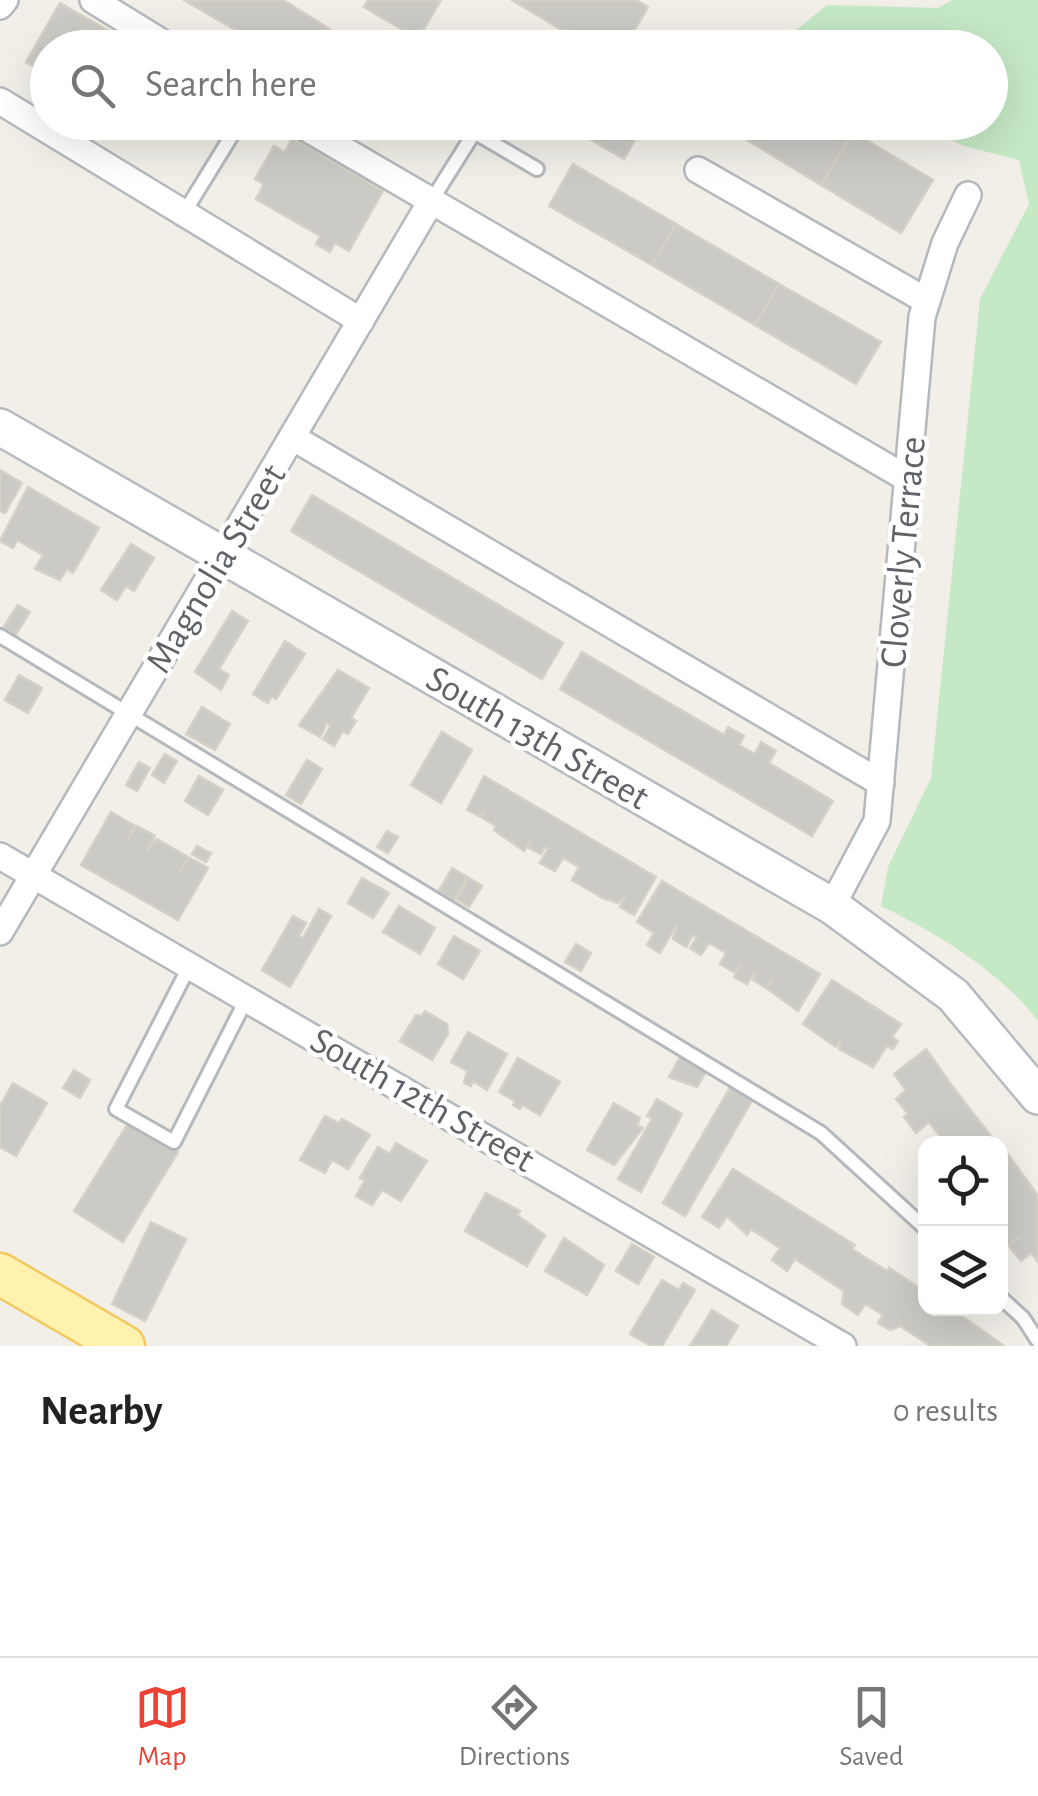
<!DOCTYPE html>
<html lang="en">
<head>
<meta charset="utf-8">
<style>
	body { margin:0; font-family:"Alegreya Sans",sans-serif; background:#f2f2f2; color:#222 }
	.controls { position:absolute; right:30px; bottom:30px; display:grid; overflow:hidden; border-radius:20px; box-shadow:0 10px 40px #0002 }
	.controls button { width:90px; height:90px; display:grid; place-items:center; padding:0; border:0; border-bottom:2px solid #e0e0e0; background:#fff; color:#222; font:50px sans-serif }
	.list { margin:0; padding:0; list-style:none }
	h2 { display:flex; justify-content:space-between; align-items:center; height:130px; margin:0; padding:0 40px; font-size:42px }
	h2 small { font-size:32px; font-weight:400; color:#767676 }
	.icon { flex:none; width:55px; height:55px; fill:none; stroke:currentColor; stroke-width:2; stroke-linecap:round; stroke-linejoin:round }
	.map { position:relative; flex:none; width:1038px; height:1346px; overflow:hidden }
	.search { position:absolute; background:#fff; box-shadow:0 10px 40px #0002; left:30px; right:30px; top:30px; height:110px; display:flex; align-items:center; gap:25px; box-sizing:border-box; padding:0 35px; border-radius:55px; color:#767676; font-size:38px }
	.sheet { height:310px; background:#fff }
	nav { display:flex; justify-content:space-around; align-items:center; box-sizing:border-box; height:140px; border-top:2px solid #e0e0e0; background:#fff; font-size:28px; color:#767676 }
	nav a { display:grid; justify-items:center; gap:5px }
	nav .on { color:#ea4335 }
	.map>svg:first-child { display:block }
	.green { fill:#c5e8c5 }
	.building { fill:#cccac5; stroke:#d6d1c6; stroke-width:2.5 }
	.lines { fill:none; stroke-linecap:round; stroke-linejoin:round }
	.lane-casing { stroke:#b5b8bc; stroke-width:18 }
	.street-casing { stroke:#b5b8bc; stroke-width:30 }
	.secondary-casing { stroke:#b6babf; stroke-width:40 }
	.primary-casing { stroke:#f2c960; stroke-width:45 }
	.lane { stroke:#fff; stroke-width:12 }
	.street { stroke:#fff; stroke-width:25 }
	.secondary { stroke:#fff; stroke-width:35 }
	.primary { stroke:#fff2af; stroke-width:40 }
	.labels { text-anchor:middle; stroke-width:9; stroke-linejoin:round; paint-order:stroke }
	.street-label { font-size:38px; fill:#5f6368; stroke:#fff }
</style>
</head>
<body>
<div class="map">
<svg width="1038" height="1346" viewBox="0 0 1038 1346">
	<rect width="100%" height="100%" fill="#f1efe8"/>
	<path class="green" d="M952,0H1038V1021C999,970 938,934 881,906L888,867L931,778L980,299L1029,204L1019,160L964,146L916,123L990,122V48L804,47L795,31L827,5L938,8Z"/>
	<g class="building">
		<polygon points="184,0 283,0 360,48 266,48"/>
		<polygon points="368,0 441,0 418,39 364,7"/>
		<polygon points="512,0 636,0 648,7 624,48 592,48"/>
		<polygon points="60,3 138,48 48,48 48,75 26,62"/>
		<polygon points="572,122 645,122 624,159 569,127"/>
		<polygon points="747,122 838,122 853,132 821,185 739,135"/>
		<polygon points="853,132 933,180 901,233 821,185"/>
		<polygon points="292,138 383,191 349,251 335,243 330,252 316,244 320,236 256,199 264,184 255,179 274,146 285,152"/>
		<polygon points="573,164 676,224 652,265 549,206"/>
		<polygon points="676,224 779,284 755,325 652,265"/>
		<polygon points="779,284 881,342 856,384 755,325"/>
		<polygon points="0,470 22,483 5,513 0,511"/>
		<polygon points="28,487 99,528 73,573 67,569 60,580 35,569 43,555 17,540 13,548 0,541"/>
		<polygon points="312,495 563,643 542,679 291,531"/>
		<polygon points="131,544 154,558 134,591 126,586 117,600 101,590"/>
		<polygon points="18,605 30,612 15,636 3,628"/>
		<polygon points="232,611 248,621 219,669 229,675 221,690 195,672"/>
		<polygon points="285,641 305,654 276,699 272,696 268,703 253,694"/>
		<polygon points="582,652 724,735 728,727 744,736 739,745 755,754 761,742 776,751 769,763 833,801 812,836 560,689"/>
		<polygon points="338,670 369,688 351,718 356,721 348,734 343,731 334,746 323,739 331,725 327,723 320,737 299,725"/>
		<polygon points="19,675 42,688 28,713 5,700"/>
		<polygon points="202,707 230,724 215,750 186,734"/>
		<polygon points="442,732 472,750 441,803 411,785"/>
		<polygon points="165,754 177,761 164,783 152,775"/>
		<polygon points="307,760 322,769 301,804 286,795"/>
		<polygon points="139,762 150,768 137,791 126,785"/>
		<polygon points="199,776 223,790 208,815 185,801"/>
		<polygon points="484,776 656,877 634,915 620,907 626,895 618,903 603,898 572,880 579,867 563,858 555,871 540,863 548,849 545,847 541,854 529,848 531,840 524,851 494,830 496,826 481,817 485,812 479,816 467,810"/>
		<polygon points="111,812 135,826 127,841 137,826 155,836 146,852 157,839 188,857 180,871 190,858 208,868 178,920 81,865"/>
		<polygon points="387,831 398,837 388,853 377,847"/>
		<polygon points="197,846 211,853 206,862 192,854"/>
		<polygon points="452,868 467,877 454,900 439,891"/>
		<polygon points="362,878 389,893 373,918 348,903"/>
		<polygon points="469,878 482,886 469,907 456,899"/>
		<polygon points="662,881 820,974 798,1011 768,989 772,979 766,988 753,980 755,971 747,984 734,977 742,963 734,972 720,964 726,953 709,943 701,955 690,948 697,937 693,935 686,947 673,939 677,924 660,953 647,945 654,933 637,922"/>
		<polygon points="399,906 435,928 420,954 383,932"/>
		<polygon points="319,909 331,916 290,987 262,970 293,916 306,923 299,936 303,938"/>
		<polygon points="454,936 480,951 463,979 438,964"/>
		<polygon points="576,944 591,953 581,971 565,962"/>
		<polygon points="832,980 901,1024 892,1037 898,1041 893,1049 887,1046 873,1067 839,1049 841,1039 836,1047 803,1024"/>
		<polygon points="425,1011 447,1024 448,1034 432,1060 400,1041 416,1015 422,1016"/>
		<polygon points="468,1032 507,1054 487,1090 473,1081 471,1086 464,1083 467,1071 451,1062"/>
		<polygon points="926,1049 950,1083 997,1144 936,1144 942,1139 929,1122 916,1133 904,1117 908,1114 896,1099 906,1090 894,1074"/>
		<polygon points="681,1055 707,1070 697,1087 669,1077"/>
		<polygon points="518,1058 560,1082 540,1115 522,1105 520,1109 513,1105 515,1101 499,1092"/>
		<polygon points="74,1070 90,1080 80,1098 63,1088"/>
		<polygon points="13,1083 47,1103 16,1156 0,1147 0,1106"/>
		<polygon points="731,1086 753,1099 685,1216 663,1203"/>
		<polygon points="657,1099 682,1114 641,1192 618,1179 652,1119 647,1116"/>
		<polygon points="614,1103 640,1118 637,1125 643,1128 614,1165 587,1150"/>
		<polygon points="325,1116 339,1123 342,1119 370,1135 348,1169 332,1160 325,1173 300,1160"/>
		<polygon points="129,1122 178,1152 123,1242 74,1211"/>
		<polygon points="396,1143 427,1161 401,1201 382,1190 372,1205 356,1196 365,1180 360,1178 378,1147 390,1154"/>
		<polygon points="1002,1146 1038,1196 1038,1262 1031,1253 1021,1261 1009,1246 1019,1237 1009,1244 1000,1233"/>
		<polygon points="733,1169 855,1245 852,1249 887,1271 889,1268 926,1292 926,1308 951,1308 1004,1346 931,1346 900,1326 890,1330 878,1323 883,1315 865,1304 858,1315 842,1304 844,1291 795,1259 787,1271 772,1260 780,1248 751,1229 747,1235 727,1216 719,1228 702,1217"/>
		<polygon points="486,1193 520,1211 517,1215 545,1235 527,1266 465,1231"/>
		<polygon points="151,1222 186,1239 145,1321 112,1304"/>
		<polygon points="564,1238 604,1265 587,1295 545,1271"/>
		<polygon points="632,1244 654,1257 638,1284 616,1271"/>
		<polygon points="662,1280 679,1290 683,1283 695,1290 662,1346 651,1346 630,1334"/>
		<polygon points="712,1310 738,1326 726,1346 690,1346"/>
	</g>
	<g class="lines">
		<defs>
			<g id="lane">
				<polyline points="457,122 537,169"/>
				<polyline points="430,203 474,133"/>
				<polyline points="184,213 240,122"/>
				<polyline points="0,636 821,1133 926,1229"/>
				<polyline points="190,965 116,1109 174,1142 247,998"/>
				<polyline points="1000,1297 1023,1318 1038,1341"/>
			</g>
			<g id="street">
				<polyline points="93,0 171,48"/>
				<polyline points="0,6 5,0"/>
				<polyline points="0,101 361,321"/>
				<polyline points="296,122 908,479"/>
				<polyline points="698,170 927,301"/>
				<polyline points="292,437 881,783"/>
				<polyline points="0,856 843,1346"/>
				<polyline points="832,906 877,821 922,317 945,243 968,195"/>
				<polyline points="0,932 430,203"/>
			</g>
			<polyline id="secondary" points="0,427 832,906 953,995 1038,1096"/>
			<polyline id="primary" points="0,1274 124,1346"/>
		</defs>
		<use href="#lane" class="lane-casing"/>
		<use href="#street" class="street-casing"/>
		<use href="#secondary" class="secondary-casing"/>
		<use href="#primary" class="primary-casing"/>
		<use href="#lane" class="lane"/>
		<use href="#street" class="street"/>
		<use href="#secondary" class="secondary"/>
		<use href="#primary" class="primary"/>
	</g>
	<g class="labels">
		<g class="street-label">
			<text transform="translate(902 552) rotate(-85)" y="13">Cloverly Terrace</text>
			<text transform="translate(215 568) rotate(-59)" y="13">Magnolia Street</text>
			<text transform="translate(538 737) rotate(30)" y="13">South 13th Street</text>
			<text transform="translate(423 1099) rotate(30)" y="13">South 12th Street</text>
		</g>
	</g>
</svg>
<div class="controls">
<button><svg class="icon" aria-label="locate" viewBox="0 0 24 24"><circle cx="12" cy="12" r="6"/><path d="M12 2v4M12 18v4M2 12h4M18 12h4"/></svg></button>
<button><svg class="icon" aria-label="layers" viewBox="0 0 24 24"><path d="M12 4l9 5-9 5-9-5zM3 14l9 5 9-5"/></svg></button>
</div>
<div class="search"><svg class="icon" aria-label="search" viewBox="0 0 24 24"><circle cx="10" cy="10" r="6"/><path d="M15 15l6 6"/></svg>Search here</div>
</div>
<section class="sheet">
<h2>Nearby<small>0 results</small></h2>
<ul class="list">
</ul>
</section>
<nav>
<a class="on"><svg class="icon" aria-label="map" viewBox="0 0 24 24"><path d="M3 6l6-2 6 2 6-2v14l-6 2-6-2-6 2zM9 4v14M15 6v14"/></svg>Map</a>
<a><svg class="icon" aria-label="directions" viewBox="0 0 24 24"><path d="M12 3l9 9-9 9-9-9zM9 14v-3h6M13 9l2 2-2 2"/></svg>Directions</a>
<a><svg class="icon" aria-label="saved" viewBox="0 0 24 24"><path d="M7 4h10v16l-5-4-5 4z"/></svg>Saved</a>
</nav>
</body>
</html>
